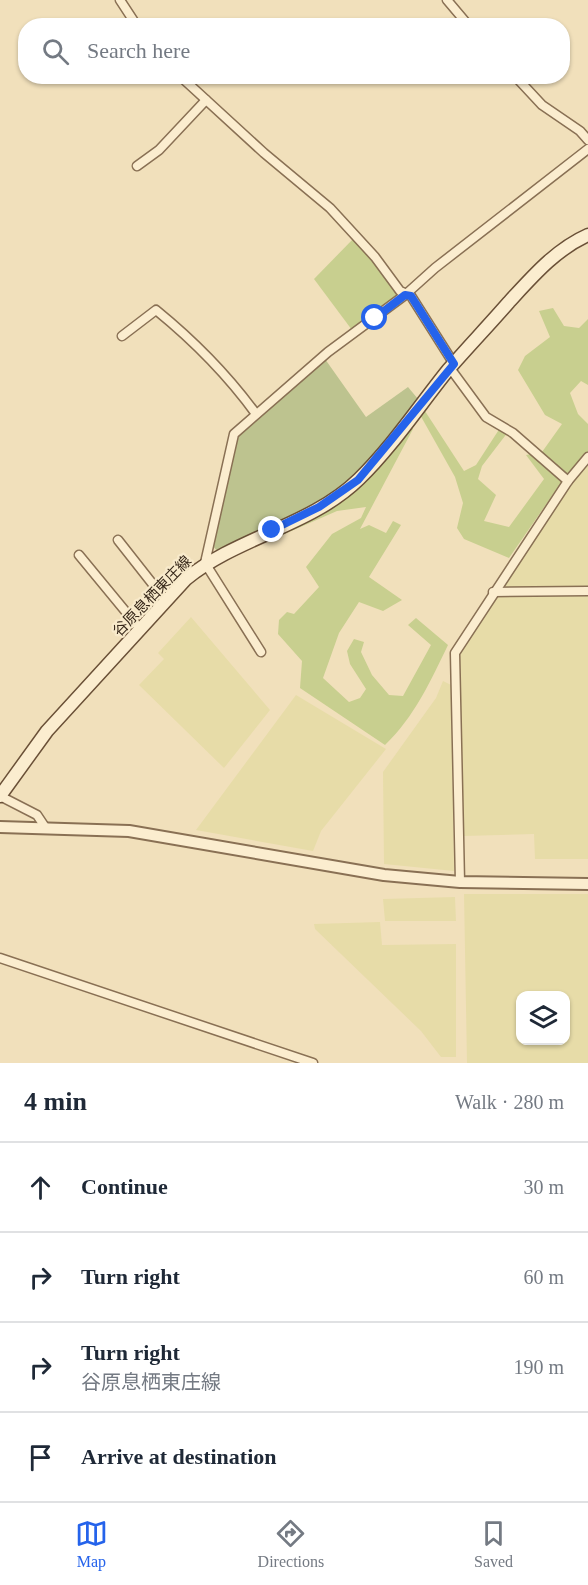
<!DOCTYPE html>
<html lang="en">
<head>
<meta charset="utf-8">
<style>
	body { margin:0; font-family:"Times New Roman","Noto Sans JP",serif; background:#f6f6f7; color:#1f2937 }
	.controls { position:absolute; right:18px; bottom:18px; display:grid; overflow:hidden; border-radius:12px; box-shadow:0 2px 4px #0004 }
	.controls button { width:54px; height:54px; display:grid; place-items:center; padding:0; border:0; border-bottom:2px solid #e0e1e3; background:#fff; color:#1f2937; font:30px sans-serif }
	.stop { position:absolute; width:18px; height:18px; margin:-14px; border:4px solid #2563eb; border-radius:50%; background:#fff }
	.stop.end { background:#2563eb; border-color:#fff; box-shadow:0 2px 6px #0008 }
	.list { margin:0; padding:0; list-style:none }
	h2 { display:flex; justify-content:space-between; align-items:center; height:78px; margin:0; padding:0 24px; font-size:26px }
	h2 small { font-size:20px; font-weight:400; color:#747a83 }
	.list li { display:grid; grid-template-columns:39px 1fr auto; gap:18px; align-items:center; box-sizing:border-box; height:90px; padding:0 24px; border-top:2px solid #e0e1e3 }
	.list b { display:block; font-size:22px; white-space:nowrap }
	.list p { margin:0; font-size:20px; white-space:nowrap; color:#747a83 }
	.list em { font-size:20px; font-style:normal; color:#747a83 }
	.icon { flex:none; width:33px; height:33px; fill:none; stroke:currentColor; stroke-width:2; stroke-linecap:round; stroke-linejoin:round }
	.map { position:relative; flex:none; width:588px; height:1063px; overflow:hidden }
	.search { position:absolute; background:#fff; box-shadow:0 2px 4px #0004; left:18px; right:18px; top:18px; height:66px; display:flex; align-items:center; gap:15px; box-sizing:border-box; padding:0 21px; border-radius:24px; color:#747a83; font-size:22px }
	.sheet { height:438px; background:#fff }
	nav { display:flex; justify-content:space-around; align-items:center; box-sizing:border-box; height:84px; border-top:2px solid #e0e1e3; background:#fff; font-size:16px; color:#747a83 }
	nav a { display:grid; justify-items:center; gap:3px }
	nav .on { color:#2563eb }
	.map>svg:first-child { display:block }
	.farmland { fill:#e7dca8; fill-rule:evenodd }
	.green { fill:#c8cf8f }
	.cemetery { fill:#bdc38f }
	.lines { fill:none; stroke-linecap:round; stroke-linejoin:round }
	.minor-casing { stroke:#897054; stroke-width:11 }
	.tertiary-casing { stroke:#897054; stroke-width:14 }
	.secondary-casing { stroke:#6a5037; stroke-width:15 }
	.minor { stroke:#fbedcf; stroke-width:8 }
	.tertiary { stroke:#fbedcf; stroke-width:10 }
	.secondary { stroke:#fbedcf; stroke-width:12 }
	.route { stroke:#2563eb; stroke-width:8 }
	.labels { text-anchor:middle; stroke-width:4.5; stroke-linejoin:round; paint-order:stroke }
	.street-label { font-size:15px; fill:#37281a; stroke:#f8eacb }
</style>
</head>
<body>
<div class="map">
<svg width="588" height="1063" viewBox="0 0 588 1063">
	<rect width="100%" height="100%" fill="#f1e0bb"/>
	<g class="farmland">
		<polygon points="588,465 588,587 500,588 573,481"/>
		<polygon points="588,596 588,859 535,859 534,834 463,836 460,652 496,597"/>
		<polygon points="191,617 270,710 224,768 139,685 164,659 158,653"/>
		<polygon points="443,681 451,685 454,871 384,864 383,772 436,698"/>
		<polygon points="296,695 386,749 321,831 313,851 196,830"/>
		<path d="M464,894H588V1063H467ZM520,996H566V1040H520Z"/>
		<polygon points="455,897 456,921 385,921 383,899"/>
		<polygon points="380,922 382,945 456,944 456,1057 441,1057 421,1031 315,929 314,924"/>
	</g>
	<g class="green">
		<polygon points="354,238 399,294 352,330 314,279"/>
		<polygon points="553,308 564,326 579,328 588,319 588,385 581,381 570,393 578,414 588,424 588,452 565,477 509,558 464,539 457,528 463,503 455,477 419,413 423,408 464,471 476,465 500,428 508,432 482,466 478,479 496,495 484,521 509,527 544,479 526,455 542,452 562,424 545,415 518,370 525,356 550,337 539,311"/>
		<path d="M410,424L413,429L360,529L369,525L386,533L393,521L401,525L369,577L402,600L383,611L359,602L339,633L323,678L349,702L360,698L366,689L350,664L347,651L354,639L364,642L361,652L372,675L389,695L403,696L431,645L408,625L416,618L448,645C430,682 415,716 385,745L300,688L302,661L278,634L279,620L287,612L294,614L319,587L306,567L332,534L361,518L366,507L337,511L280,536L285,529Z"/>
	</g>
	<polygon class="cemetery" points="325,359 366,417 408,387 418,399 356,476 315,505 218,552 211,544 236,439"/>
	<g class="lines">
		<defs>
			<g id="minor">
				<polyline points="120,0 137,26"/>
				<polyline points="447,0 469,26"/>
				<polyline points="180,76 264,153 330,208 375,257 400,291 411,296 454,364"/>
				<polyline points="515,76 542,105 580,131 588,140"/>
				<polyline points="137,166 159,150 206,100"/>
				<path d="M122,336L156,310C194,341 227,374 256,414"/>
				<polyline points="450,368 486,417 513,433 568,481"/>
				<polyline points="118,540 166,601"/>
				<polyline points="79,555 140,629"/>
				<polyline points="493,592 588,591"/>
				<polyline points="261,652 205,563 234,434 328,352 405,295 435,268 588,149"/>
				<polyline points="0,796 37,815 45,827"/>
				<polyline points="460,882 455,653 568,481 588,457"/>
				<polyline points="0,958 313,1063"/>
			</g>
			<polyline id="tertiary" points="0,827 129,831 384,875 460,882 588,884"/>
			<path id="secondary" d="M0,796L47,731L186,579C237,537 311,526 359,479C392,447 419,406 448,370C468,347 489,325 509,302C532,277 556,249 588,235"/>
		</defs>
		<use href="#minor" class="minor-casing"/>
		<use href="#tertiary" class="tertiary-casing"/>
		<use href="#secondary" class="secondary-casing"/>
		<use href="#minor" class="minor"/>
		<use href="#tertiary" class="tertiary"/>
		<use href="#secondary" class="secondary"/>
	</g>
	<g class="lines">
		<polyline class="route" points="272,530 319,507 358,480 454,364 411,296 405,295 375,318"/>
	</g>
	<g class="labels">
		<g class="street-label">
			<text transform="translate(152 596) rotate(-46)" y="5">谷原息栖東庄線</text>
		</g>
	</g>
</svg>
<div class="controls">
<button><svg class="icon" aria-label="layers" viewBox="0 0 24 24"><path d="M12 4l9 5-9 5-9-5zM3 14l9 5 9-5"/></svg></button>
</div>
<div class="stop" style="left:375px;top:318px"></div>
<div class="stop end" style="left:272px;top:530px"></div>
<div class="search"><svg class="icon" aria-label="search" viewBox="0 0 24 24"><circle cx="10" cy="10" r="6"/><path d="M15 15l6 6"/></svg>Search here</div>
</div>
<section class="sheet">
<h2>4 min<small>Walk · 280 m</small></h2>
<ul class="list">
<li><svg class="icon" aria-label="ahead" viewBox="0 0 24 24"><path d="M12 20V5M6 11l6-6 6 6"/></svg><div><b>Continue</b></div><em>30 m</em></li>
<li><svg class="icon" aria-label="right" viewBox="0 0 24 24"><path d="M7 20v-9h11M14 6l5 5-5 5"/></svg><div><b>Turn right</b></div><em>60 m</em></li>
<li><svg class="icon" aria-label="right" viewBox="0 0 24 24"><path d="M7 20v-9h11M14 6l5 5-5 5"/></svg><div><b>Turn right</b><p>谷原息栖東庄線</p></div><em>190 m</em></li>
<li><svg class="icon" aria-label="arrive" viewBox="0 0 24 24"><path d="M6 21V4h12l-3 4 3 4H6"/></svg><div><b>Arrive at destination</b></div></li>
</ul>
</section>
<nav>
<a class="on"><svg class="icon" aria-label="map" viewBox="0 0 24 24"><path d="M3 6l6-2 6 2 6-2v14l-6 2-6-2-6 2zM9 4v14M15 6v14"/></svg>Map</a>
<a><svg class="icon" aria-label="directions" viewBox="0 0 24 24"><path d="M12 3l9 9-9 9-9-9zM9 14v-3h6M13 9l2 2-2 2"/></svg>Directions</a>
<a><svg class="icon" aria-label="saved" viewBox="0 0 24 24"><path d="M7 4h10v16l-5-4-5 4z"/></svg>Saved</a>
</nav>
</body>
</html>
